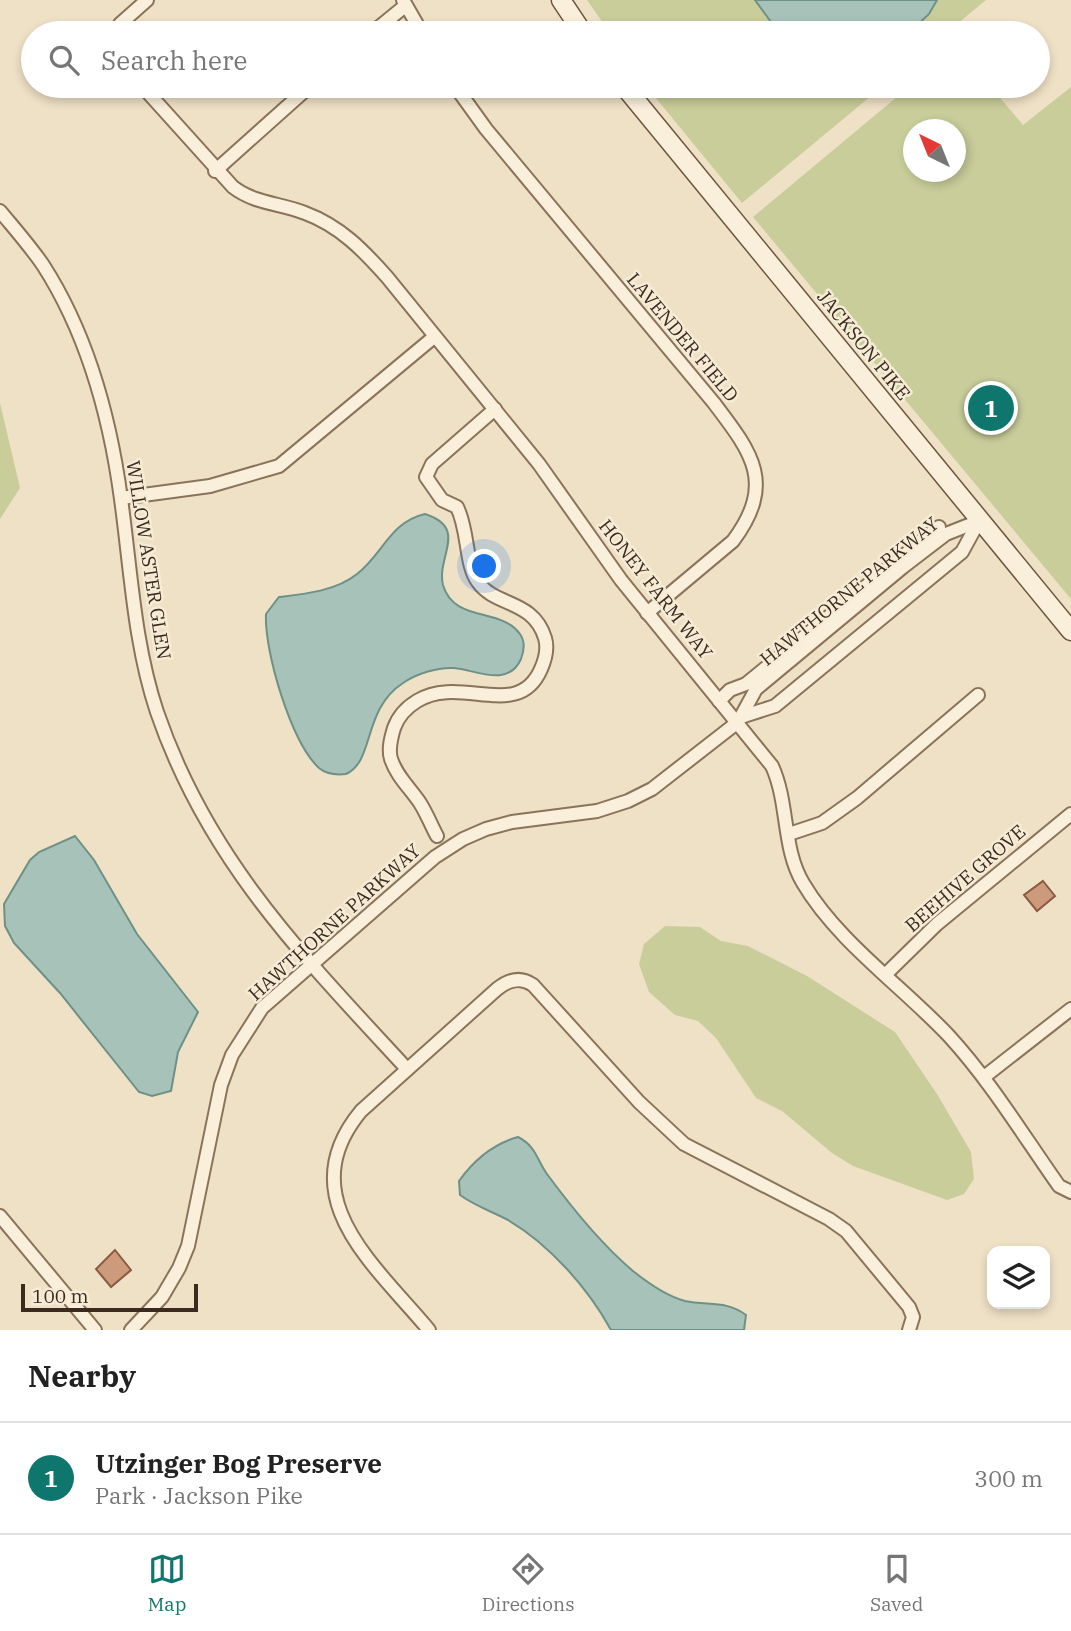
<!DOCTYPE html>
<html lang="en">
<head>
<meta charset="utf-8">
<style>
	body { margin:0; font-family:"IBM Plex Serif",serif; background:#f6f6f6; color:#222 }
	.controls { position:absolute; right:21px; bottom:21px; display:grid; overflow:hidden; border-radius:14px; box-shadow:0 4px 10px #0003 }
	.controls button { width:63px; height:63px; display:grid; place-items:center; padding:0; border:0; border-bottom:2px solid #e0e0e0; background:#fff; color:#222; font:35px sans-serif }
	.compass { position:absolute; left:903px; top:119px; width:63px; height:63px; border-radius:50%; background:#fff; box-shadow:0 4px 10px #0003; rotate:317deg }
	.scale { position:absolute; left:21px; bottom:18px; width:177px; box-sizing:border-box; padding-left:7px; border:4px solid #3b2b1f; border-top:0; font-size:19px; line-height:24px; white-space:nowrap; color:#3b2b1f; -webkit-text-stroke:5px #f6ecd6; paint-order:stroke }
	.you { position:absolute; left:485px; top:567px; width:24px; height:24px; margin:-18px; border:5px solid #fff; border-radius:50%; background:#1a73e8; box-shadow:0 0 0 10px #1a73e833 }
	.badge { display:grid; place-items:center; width:46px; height:46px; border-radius:50%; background:#0f766e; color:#fff; font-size:23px; font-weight:700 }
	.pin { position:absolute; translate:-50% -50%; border:4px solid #fff; box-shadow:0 2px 7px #0006 }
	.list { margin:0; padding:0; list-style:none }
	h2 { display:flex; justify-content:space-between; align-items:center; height:91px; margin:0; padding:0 28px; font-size:30px }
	h2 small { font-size:23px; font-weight:400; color:#767676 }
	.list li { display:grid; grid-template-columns:46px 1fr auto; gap:21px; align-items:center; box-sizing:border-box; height:112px; padding:0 28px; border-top:2px solid #e0e0e0 }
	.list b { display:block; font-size:26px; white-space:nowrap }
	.list p { margin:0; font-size:23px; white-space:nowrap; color:#767676 }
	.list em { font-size:23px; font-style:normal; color:#767676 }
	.icon { flex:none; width:38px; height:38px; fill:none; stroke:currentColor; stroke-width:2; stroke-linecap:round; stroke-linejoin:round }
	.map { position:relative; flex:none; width:1071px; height:1330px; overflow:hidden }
	.search { position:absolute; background:#fff; box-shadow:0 4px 10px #0003; left:21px; right:21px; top:21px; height:77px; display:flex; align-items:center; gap:18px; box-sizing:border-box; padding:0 24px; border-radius:38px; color:#767676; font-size:26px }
	.sheet { height:203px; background:#fff }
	nav { display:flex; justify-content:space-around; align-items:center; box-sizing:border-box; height:98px; border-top:2px solid #e0e0e0; background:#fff; font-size:19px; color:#767676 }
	nav a { display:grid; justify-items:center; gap:4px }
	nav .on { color:#0f766e }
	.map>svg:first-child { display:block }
	.green { fill:#c9cd9a; fill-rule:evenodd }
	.water { fill:#a7c2b9; stroke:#6e9187; stroke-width:2 }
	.building { fill:#cd9b7c; stroke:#8a5b41; stroke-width:2 }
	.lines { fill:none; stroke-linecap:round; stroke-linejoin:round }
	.street-casing { stroke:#8a735b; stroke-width:16 }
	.secondary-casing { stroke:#6c543e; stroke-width:21 }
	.street { stroke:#f9efda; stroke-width:12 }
	.secondary { stroke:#f9efda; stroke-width:18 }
	.labels { text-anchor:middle; stroke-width:5; stroke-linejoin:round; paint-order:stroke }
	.street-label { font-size:19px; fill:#3b2b1f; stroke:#f6ecd6 }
</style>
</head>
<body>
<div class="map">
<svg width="1071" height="1330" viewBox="0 0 1071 1330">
	<rect width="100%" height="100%" fill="#efe1c6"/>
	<g class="green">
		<polygon points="587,0 986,0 946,33 610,33"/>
		<polygon points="646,86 883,86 742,203"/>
		<path d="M910,86H990L1023,125L1071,87V599L753,217ZM914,130H956V172H914Z"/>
		<polygon points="0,403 20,488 0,519"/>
		<polygon points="665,926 700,927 721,941 748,946 807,976 895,1032 937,1094 971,1152 974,1179 964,1194 947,1200 853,1166 832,1153 782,1111 756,1098 716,1038 698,1021 675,1015 649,992 639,964 644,944"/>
	</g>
	<g class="water">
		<polygon points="755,0 937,0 929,14 909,33 779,33"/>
		<path d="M425,514C469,528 436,557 443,585C454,623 501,607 520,634C525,641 524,651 521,659C508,688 476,670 454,668C437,667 416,674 403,683C362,710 375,761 346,774C337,775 326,774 319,768C291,742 264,651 266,614L279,597C305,594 336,591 357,574C383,554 390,522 425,514Z"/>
		<polygon points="75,836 94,860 137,934 198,1012 178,1052 171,1091 152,1096 139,1092 60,993 14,943 5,926 4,904 30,860 39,852"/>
		<path d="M518,1137C536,1146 537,1160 547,1174C572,1208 601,1244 633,1271C648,1283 666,1296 685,1301C708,1306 726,1300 746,1315L744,1330H611C588,1288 549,1244 508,1220C491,1211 475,1206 460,1195L459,1181C474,1160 493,1144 518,1137Z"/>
	</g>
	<g class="building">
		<polygon points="1043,881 1055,896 1037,911 1024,895"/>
		<polygon points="115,1250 131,1270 111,1287 96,1269"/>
	</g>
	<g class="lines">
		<defs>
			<g id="street">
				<polyline points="403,0 422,33"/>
				<polyline points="116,33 120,24 147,0"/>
				<polyline points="372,33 405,6"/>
				<path d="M142,86L233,187C255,204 280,203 305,213C340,226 363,250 387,277L539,464L621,580L772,766C789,803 782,848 803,883C837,941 903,987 949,1036C991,1082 1023,1135 1059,1186L1071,1192"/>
				<path d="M455,86L486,129L714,403C752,453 776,483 733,541L647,613"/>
				<polyline points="215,171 310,86"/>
				<path d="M0,211C14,228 30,246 43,265C88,335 110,417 121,499C131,571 134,643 157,712C208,861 304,957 407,1069"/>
				<polyline points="121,498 210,486 279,466 434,337"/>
				<polyline points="719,701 730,690 746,684 939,527"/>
				<polyline points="744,716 775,706 962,552 979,521"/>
				<polyline points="789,834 822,823 857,798 978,695"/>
				<path d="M437,836C431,825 427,814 420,803C410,788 397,777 391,759C388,749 391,738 394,728C398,717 407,707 417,701C461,674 518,722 541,669C545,660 548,648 545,638C533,599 495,607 478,582C465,565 469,531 457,507L442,500L426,477L432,464L495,409"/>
				<polyline points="886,974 937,924 1071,814"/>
				<polyline points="984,1077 1071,1009"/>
				<polyline points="0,1216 95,1330"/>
				<polyline points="131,1330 162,1297 179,1268 188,1246 221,1085 232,1055 262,1008 435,857 463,839 486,829 512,822 597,811 628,801 652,789 738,722 756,689 903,567 946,534 979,521"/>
				<path d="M429,1330C374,1264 290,1197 361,1111L497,989C508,980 520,976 533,985L639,1102L684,1144L829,1219L846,1231L909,1307L913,1317L909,1330"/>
			</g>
			<g id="secondary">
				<polyline points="561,0 583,33"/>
				<polyline points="624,86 1071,631"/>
			</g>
		</defs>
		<use href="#street" class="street-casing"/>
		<use href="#secondary" class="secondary-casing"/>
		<use href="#street" class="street"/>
		<use href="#secondary" class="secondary"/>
	</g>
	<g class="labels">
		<g class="street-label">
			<text transform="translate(683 337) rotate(50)" y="7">LAVENDER FIELD</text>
			<text transform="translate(864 345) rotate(51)" y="7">JACKSON PIKE</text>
			<text transform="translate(149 560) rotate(81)" y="7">WILLOW ASTER GLEN</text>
			<text transform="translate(656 589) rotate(52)" y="7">HONEY FARM WAY</text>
			<text transform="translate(849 591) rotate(-39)" y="7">HAWTHORNE PARKWAY</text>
			<text transform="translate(965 878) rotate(-41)" y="7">BEEHIVE GROVE</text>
			<text transform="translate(334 922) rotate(-42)" y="7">HAWTHORNE PARKWAY</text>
		</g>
	</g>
</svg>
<div class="controls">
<button><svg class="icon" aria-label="layers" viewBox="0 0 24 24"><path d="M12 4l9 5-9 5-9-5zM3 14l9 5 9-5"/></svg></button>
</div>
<svg class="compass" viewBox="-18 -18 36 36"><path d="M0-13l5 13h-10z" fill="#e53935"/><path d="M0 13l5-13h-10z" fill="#767676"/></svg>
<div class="scale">100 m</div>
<div class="you"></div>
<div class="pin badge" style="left:991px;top:408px">1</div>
<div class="search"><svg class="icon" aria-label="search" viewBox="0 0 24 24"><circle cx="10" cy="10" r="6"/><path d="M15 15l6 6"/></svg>Search here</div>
</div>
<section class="sheet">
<h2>Nearby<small></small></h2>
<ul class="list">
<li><span class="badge">1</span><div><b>Utzinger Bog Preserve</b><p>Park · Jackson Pike</p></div><em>300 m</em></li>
</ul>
</section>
<nav>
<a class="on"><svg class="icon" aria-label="map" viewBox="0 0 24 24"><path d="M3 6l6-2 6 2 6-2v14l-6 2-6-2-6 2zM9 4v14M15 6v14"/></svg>Map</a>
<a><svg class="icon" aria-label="directions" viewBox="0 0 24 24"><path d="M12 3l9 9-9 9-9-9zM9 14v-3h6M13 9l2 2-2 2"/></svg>Directions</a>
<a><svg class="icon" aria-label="saved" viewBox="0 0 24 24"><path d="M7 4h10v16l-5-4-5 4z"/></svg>Saved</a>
</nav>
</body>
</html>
